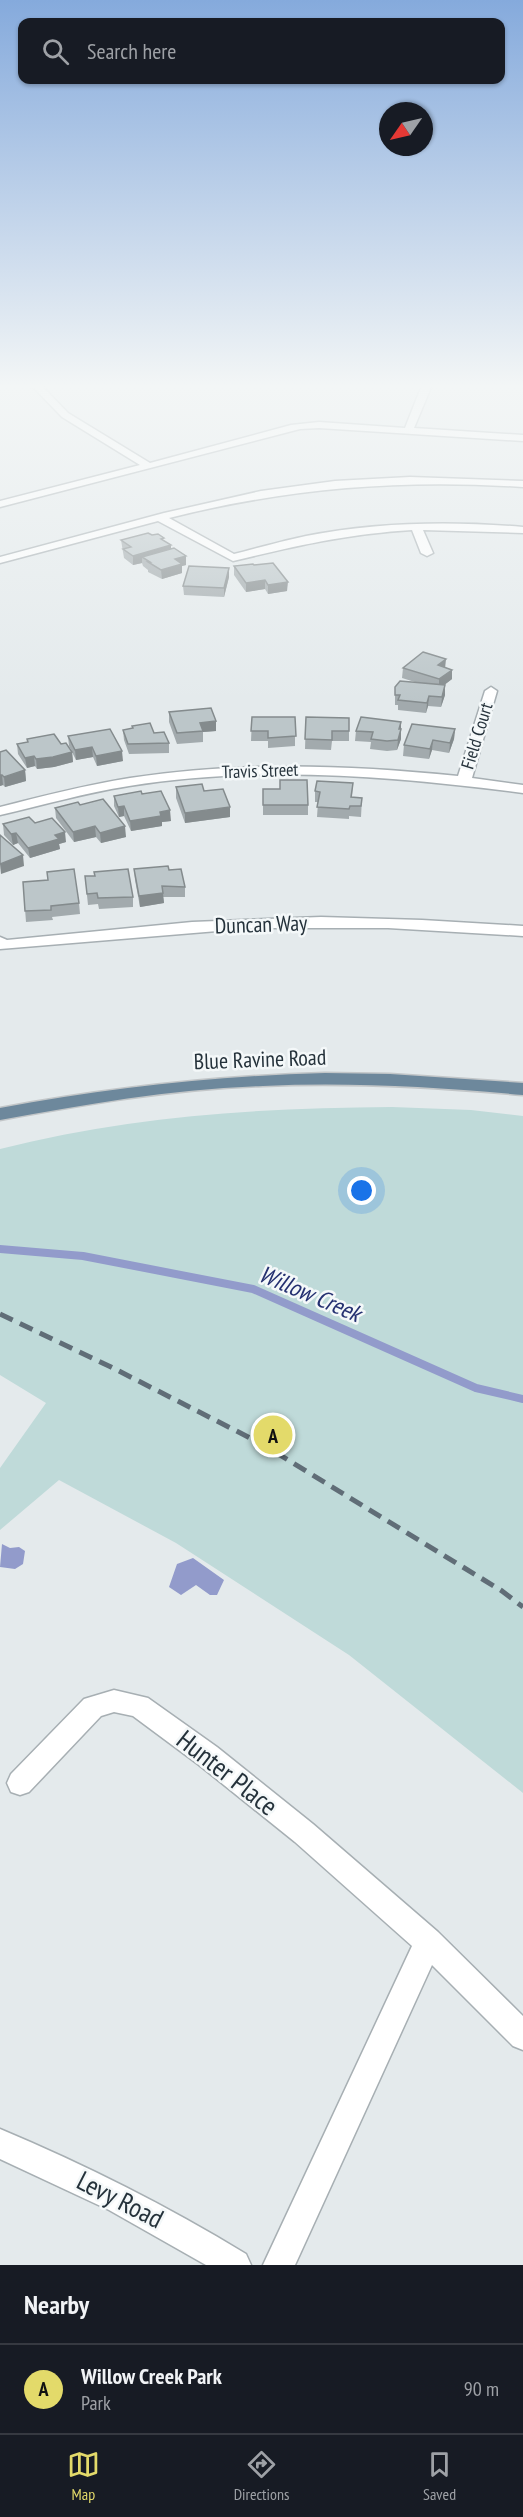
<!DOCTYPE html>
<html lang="en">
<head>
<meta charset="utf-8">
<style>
	body { margin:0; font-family:"PT Sans Narrow",sans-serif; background:#20242c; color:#f1f3f6 }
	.compass { position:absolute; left:379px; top:102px; width:54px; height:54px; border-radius:50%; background:#171b24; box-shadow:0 2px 4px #0004; rotate:236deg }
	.you { position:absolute; left:362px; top:1191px; width:21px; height:21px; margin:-15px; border:4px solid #fff; border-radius:50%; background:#1a73e8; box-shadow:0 0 0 9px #1a73e833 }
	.badge { display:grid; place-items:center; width:39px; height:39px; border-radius:50%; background:#e3da6a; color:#111; font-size:20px; font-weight:700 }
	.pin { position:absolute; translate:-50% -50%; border:3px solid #fff; box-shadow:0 2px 6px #0006 }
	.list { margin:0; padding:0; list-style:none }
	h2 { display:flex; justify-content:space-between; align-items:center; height:78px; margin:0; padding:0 24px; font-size:26px }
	h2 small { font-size:20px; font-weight:400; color:#9ea1a6 }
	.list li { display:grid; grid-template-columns:39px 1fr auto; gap:18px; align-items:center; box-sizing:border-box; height:90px; padding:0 24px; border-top:2px solid #363941 }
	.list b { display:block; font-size:22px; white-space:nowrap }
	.list p { margin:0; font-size:20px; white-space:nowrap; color:#9ea1a6 }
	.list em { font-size:20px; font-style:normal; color:#9ea1a6 }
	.icon { flex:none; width:33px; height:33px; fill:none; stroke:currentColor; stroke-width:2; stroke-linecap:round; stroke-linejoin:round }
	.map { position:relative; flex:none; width:523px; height:2265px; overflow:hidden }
	.search { position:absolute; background:#171b24; box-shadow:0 2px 4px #0004; left:18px; right:18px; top:18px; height:66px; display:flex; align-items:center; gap:15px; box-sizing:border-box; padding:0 21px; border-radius:12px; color:#9ea1a6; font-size:22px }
	.sheet { height:168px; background:#171b24 }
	nav { display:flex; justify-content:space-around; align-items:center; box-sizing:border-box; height:84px; border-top:2px solid #363941; background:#171b24; font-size:16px; color:#9ea1a6 }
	nav a { display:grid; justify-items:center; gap:3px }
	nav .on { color:#e3da6a }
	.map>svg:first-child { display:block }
	.green { fill:#bfdad9 }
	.water { fill:#929bcb }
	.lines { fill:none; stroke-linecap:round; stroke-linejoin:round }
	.stream { stroke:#929bcb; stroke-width:8 }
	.minor-casing { stroke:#a7afb3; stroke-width:3 }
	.major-casing { stroke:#c2c6c8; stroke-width:3 }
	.minor { fill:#fff; fill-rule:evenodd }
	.major { fill:#6d889c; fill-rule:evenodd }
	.rail { stroke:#606d77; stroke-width:5; stroke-dasharray:14 8; stroke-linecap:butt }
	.wall { fill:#a2aaad }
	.shaded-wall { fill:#848b8d }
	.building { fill:#bcc6c9; stroke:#848b8d; stroke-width:1.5 }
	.labels { text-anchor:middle; stroke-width:5; stroke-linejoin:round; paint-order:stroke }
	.far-street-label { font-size:18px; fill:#25323b; stroke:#f4f8f9 }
	.street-label { font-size:22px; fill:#25323b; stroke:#f4f8f9 }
	.water-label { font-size:24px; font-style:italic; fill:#253171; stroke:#f4f8f9 }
	.near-street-label { font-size:27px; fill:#25323b; stroke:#f4f8f9 }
</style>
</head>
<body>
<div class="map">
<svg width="523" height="2265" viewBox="0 0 523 2265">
	<rect width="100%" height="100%" fill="#e4eaec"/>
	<path class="green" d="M392,1107L471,1110L523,1116V1793L349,1655L176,1543L59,1480L0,1530V1468L46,1403L0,1375V1149C129,1116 259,1108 392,1107Z"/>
	<g class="water">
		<polygon points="2,1544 10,1548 19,1547 25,1551 23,1564 15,1569 0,1567"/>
		<polygon points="193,1558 224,1580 217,1595 210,1595 196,1585 181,1595 169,1587 177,1564"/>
	</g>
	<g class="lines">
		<polyline class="stream" points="0,1249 83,1256 253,1289 476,1388 523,1399"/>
		<defs>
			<g id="minor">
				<polygon points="31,385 41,385 68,413 150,463 291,425 319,422 405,428 422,385 432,385 414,428 523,435 523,441 319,428 300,429 0,507 0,501 140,465 62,417"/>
				<path d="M410,477L523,481V487C400,479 288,488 169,518L234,554C258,548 282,541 306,536C378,522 451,521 523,527V533L423,530L433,553L427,556L421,553L412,530C347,534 296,546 233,561L158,521L0,563V557L164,513L261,491L335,481Z"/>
				<path d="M491,687L497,691L472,778L523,785V793C392,776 260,765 129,786C85,793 43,805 0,815V807C43,796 86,785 130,778C238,761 349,765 458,776L485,691Z"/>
				<polygon points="321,917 422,920 523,926 523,936 388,928 254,928 0,949 0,937 7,940 192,922"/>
				<polygon points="114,1690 148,1698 217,1747 313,1824 438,1932 523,2016 523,2050 513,2046 432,1965 295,2265 263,2265 412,1946 295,1842 199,1765 133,1716 114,1712 101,1716 29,1792 20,1795 11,1792 7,1783 11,1774 84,1699"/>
				<path d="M0,2129C86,2165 167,2206 246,2254L251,2265H206L109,2210L0,2159Z"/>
			</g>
			<path id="major" d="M325,1073L390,1074L523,1083V1095C436,1087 350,1082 263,1086C174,1089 87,1104 0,1120V1108C108,1088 215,1076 325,1073Z"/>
		</defs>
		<use href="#minor" class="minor-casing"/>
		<use href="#major" class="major-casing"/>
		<use href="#minor" class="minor"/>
		<use href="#major" class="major"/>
		<polyline class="rail" points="0,1314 111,1367 262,1444 502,1591 523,1607"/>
	</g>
	<g class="wall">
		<polygon points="152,535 164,541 186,565 182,566 182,573 162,579 148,572 148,570 143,566 142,563 133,565 124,558 121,540"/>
		<polygon points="254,565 287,591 268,594 265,589 246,592 234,575 234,566"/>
		<polygon points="229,568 229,577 224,597 184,595 183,586"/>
		<polygon points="445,667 452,670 452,679 444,685 445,685 445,695 441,707 428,706 426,713 398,710 398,705 395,705 395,687 418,683 402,678 403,668"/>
		<polygon points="169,712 216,731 203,732 203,742 177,744 169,722"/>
		<polygon points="252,717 295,717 295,746 268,748 268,741 251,741"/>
		<polygon points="306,717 349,718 349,741 332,741 331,750 305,749"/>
		<polygon points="401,722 401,739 397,750 387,751 370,749 371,742 355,741 356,731"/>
		<polygon points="132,726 154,733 169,743 169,753 129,754 124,740 123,730 132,729"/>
		<polygon points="455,729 454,739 449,753 432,750 429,759 403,756 404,745"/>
		<polygon points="68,736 123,761 97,766 93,757 76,760 72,752 73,762 54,767 37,769 35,766 27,768 18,754 17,744 27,742 27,739 61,744 72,751 69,746"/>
		<polygon points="0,752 25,770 26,781 5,787 3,785 0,786"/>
		<polygon points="353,783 352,797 362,798 361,817 349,816 349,819 317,817 318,802 315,802 315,791"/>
		<polygon points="176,787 204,791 230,807 230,817 185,823 176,798"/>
		<polygon points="263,789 308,805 308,815 263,815"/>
		<polygon points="142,794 171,821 162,822 162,826 131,831 124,816 119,817 114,806 114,796"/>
		<polygon points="55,808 126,837 101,843 96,837 74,842 56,818"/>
		<polygon points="35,823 66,842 59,844 60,849 30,858 18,843 13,845 4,835 3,824"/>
		<polygon points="134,869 169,870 185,887 185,897 163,897 164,903 140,907 135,880"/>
		<polygon points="85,876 133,897 133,907 99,909 98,904 88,905"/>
		<polygon points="23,882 79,903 80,914 52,917 53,920 26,922"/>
	</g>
	<g class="shaded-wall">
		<polygon points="171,545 171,554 142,557 142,563 133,565 133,556"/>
		<polygon points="186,556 186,565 182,566 182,573 162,579 161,570 175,559"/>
		<polygon points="229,568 229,577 224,597 224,588"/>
		<polygon points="265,580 265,589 246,592 246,583"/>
		<polygon points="288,582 287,591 268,594 268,585"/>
		<polygon points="446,659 445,669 438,665"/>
		<polygon points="452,670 452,679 439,689 439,679"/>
		<polygon points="445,685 445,695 441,707 442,697"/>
		<polygon points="429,696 428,706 426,713 427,703"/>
		<polygon points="216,721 216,731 203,732 200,723"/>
		<polygon points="401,722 401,739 397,750 399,729"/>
		<polygon points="455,729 454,739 449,753 450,743"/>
		<polygon points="433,740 432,750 429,759 430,749"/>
		<polygon points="92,747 93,757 76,760 75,750"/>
		<polygon points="122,751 123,761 97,766 96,756"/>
		<polygon points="72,752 73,762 54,767 37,769 36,759"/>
		<polygon points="34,756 35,766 27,768 25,758"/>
		<polygon points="25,770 26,781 5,787 4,777"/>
		<polygon points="0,775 2,775 3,785 0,786"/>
		<polygon points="124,806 124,816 119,817 118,807"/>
		<polygon points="230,807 230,817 185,823 185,813"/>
		<polygon points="170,810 171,821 162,822 162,826 131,831 130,821 160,812"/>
		<polygon points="95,826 96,837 74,842 73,832"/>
		<polygon points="125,826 126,837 101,843 100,833"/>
		<polygon points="65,832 66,842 59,844 60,849 30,858 28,848 55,835"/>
		<polygon points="16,833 18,843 13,845 11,834"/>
		<polygon points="23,855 24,866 1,874 0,864"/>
		<polygon points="163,893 164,903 140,907 139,896"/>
	</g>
	<g class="building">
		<polygon points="148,533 152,535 158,534 164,538 161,539 171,545 133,556 123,549 131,547 121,540"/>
		<polygon points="174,548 186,556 175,559 182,564 161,570 148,562 150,562 142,557"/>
		<polygon points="273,563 288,582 268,585 265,580 246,583 234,566 253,564 254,565"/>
		<polygon points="189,566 229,568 224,588 183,586"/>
		<polygon points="423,652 446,659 438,665 452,670 439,679 403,668"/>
		<polygon points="400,681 445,685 442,697 429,696 427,703 398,700 400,695 395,695 395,687"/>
		<polygon points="211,708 216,721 200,723 203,731 177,733 169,712"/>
		<polygon points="252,717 295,717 296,736 268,738 268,731 251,731"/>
		<polygon points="306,717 349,718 349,731 332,731 332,740 305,739"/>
		<polygon points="361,717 401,722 399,729 401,729 398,740 387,741 371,739 373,732 356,731"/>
		<polygon points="150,723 154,733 164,732 169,743 128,744 123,730 133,728 132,726"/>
		<polygon points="412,724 455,729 450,743 433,740 430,749 404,745"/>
		<polygon points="110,729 122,751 96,756 92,747 75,750 68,736"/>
		<polygon points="54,734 61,744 66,743 72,752 53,757 36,759 34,756 25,758 17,744 28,742 27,739"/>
		<polygon points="6,750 25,770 4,777 2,775 0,775 0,752"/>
		<polygon points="280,780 307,780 308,805 263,805 263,789 280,789"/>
		<polygon points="317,781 353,783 351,797 362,798 361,806 350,806 349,809 317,807 320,792 315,791"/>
		<polygon points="202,784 204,791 223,789 230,807 185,813 176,787"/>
		<polygon points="141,791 142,794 161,791 170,810 160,812 161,816 130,821 124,806 118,807 114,796"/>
		<polygon points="103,799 125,826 100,833 95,826 73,832 55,808 78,802 80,805"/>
		<polygon points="29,817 35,823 52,818 65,832 55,835 59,839 28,848 16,833 11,834 3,824"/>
		<polygon points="0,835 23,855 0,864"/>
		<polygon points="168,866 169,870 181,869 185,887 162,886 163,893 139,896 134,869"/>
		<polygon points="74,869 79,903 51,906 51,910 25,911 23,882 48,880 47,872"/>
		<polygon points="128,869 133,897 98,898 97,893 87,894 85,876 95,876 94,872"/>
	</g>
	<linearGradient id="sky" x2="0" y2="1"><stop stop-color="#85aadc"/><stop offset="0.55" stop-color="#f3f6f6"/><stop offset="1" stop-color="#f3f6f6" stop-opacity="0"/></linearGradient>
	<rect width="523" height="702" fill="url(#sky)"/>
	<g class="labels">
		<g class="far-street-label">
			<text transform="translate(477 736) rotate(-73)" y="6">Field Court</text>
			<text transform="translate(260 771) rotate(-2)" y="6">Travis Street</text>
		</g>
		<g class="street-label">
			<text transform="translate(261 924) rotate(-2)" y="8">Duncan Way</text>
			<text transform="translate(260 1059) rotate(-2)" y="8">Blue Ravine Road</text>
		</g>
		<g class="water-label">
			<text transform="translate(310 1294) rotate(23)" y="8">Willow Creek</text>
		</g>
		<g class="near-street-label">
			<text transform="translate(227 1773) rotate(38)" y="9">Hunter Place</text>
			<text transform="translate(120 2200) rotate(27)" y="9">Levy Road</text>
		</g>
	</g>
</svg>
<svg class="compass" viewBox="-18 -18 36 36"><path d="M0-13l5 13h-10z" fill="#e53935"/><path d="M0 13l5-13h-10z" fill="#9ea1a6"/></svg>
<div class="you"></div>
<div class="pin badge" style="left:273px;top:1435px">A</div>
<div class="search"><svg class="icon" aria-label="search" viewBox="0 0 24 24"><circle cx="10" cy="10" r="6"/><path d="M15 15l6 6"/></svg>Search here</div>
</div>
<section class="sheet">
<h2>Nearby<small></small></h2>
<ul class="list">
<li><span class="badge">A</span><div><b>Willow Creek Park</b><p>Park</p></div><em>90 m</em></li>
</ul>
</section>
<nav>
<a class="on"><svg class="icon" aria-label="map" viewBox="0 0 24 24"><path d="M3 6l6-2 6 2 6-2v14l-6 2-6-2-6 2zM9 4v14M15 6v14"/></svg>Map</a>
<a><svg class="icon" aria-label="directions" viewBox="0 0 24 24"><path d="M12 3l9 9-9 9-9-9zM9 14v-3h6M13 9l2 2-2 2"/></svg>Directions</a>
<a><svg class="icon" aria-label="saved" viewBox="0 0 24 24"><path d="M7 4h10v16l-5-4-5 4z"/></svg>Saved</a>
</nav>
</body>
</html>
